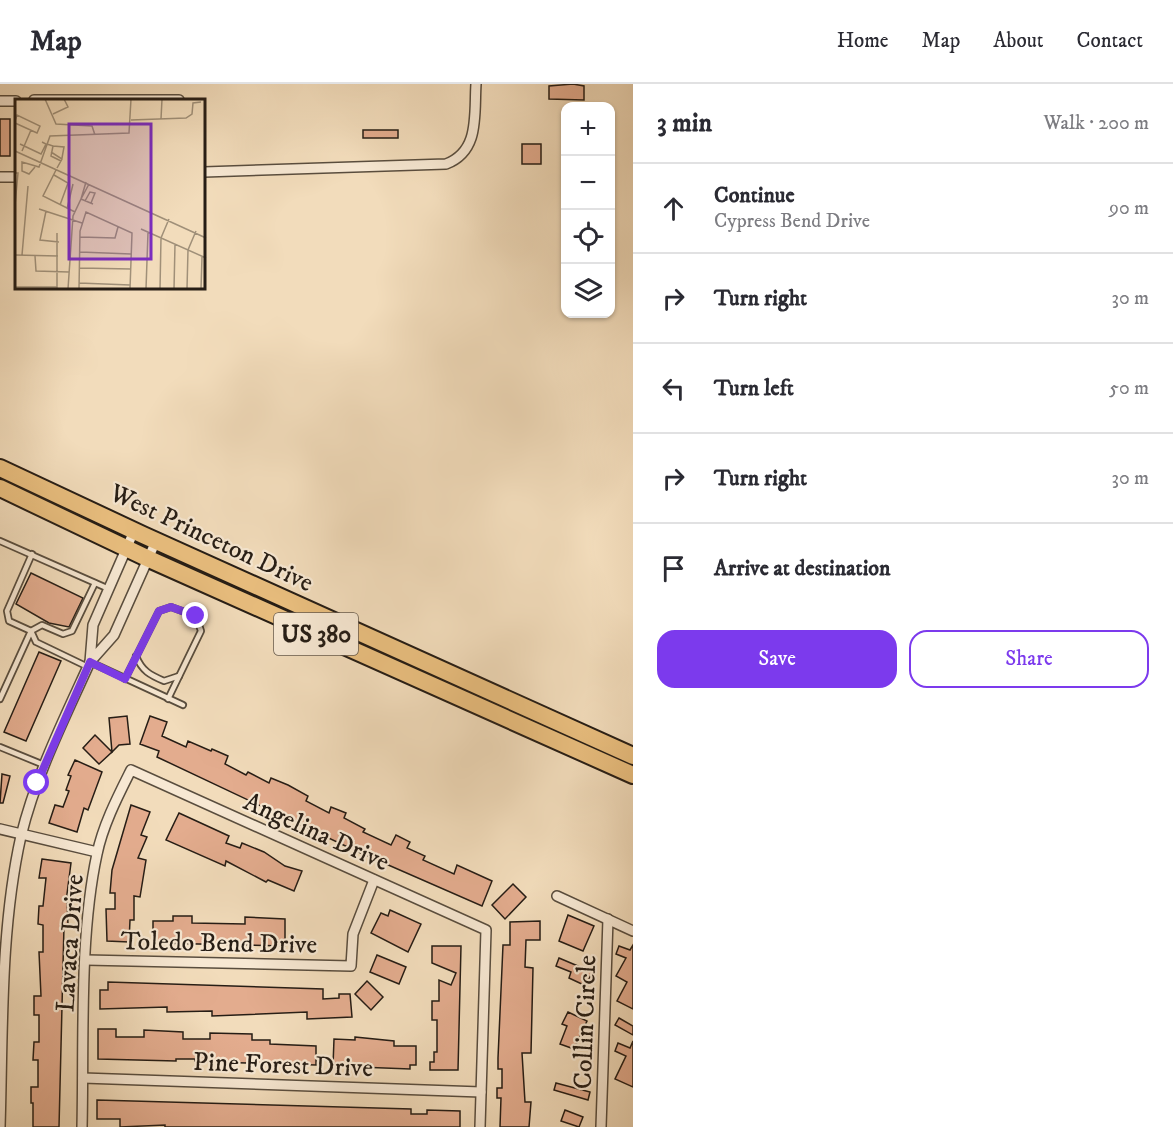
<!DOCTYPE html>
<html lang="en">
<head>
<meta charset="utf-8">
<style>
	body { margin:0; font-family:"IM FELL DW Pica",serif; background:#f7f7f7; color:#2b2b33 }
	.controls { position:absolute; right:18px; top:18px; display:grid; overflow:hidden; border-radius:12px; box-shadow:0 2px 4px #0004 }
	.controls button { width:54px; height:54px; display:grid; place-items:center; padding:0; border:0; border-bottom:2px solid #e1e1e2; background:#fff; color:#2b2b33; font:30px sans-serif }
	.stop { position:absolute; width:18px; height:18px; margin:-14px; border:4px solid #7c3aed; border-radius:50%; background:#fff }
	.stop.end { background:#7c3aed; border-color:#fff; box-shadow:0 2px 6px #0008 }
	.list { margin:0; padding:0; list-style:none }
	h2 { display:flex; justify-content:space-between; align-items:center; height:78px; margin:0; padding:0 24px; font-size:26px }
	h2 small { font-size:20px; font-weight:400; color:#7c7c81 }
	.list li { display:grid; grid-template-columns:39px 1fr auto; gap:18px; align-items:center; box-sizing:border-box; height:90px; padding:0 24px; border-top:2px solid #e1e1e2 }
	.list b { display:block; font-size:22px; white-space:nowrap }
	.list p { margin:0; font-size:20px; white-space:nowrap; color:#7c7c81 }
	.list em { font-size:20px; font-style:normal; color:#7c7c81 }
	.actions { display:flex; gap:12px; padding:18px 24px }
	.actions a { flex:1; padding:14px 0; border:2px solid #7c3aed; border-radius:18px; text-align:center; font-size:21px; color:#7c3aed }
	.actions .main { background:#7c3aed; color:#fff }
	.icon { flex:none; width:33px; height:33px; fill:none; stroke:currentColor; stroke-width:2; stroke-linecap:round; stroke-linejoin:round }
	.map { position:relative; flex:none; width:633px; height:1043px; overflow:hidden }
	header { display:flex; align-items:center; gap:36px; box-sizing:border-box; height:84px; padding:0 30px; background:#fff; border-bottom:2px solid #e1e1e2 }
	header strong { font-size:28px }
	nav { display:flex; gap:33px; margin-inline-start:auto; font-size:21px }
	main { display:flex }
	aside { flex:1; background:#fff }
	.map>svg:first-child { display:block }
	.building { fill:#e3ac8e; stroke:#261d15; stroke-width:1.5 }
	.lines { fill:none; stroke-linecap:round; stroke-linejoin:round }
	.lane-casing { stroke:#594d3e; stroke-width:8 }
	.street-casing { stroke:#594d3e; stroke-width:12 }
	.highway-casing { stroke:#261d15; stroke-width:20 }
	.lane { stroke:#f7e8d3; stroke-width:4.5 }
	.street { stroke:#f7e8d3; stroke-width:9 }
	.highway { stroke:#e9be7e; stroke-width:16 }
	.route { stroke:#7c3aed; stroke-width:8 }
	.labels { text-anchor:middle; stroke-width:4.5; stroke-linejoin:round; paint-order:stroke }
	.shield { fill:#f7e8d3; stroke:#655a4e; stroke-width:1.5 }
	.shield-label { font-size:24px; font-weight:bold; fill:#261d15 }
	.street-label { font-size:26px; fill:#261d15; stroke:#f7e8d3 }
	.inset-road { fill:none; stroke:#a09079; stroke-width:1.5 }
	.view { fill:#7b2cbf; fill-opacity:0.15; stroke:#7b2cbf; stroke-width:3 }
	.inset-edge { fill:none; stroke:#261d15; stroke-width:3 }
</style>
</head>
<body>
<header>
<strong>Map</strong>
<nav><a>Home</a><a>Map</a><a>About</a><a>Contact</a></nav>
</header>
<main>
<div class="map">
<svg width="633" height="1043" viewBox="0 0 633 1043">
	<rect width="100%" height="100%" fill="#f2dcbb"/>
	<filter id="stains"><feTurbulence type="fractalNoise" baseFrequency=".00333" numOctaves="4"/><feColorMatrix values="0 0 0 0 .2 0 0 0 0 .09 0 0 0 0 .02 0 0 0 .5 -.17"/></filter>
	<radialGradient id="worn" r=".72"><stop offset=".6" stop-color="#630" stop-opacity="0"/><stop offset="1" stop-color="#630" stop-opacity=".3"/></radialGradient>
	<g class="building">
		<polygon points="573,0 584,2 584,16 549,15 549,2"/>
		<rect x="0" y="35" width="10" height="37"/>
		<rect x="363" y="46" width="35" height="8"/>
		<rect x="522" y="60" width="19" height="20"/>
		<polygon points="31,489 83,514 69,543 49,539 16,520"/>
		<polygon points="39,568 61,577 26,657 4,648"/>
		<polygon points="127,632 130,660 119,661 112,668 109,634"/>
		<polygon points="150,632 167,638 162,652 186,663 188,657 211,667 212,665 228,672 225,680 246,691 248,688 269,699 271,694 288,701 308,712 306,717 329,729 331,723 346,729 344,734 365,745 363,748 391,761 396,751 410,758 407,764 425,772 423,776 454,790 457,781 492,797 482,822 354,766 157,673 159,667 140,660"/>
		<polygon points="95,651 112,668 99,680 83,664"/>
		<polygon points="75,676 102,688 88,726 84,724 77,748 49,739 55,721 63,723 69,707 66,706 71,692 68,691"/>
		<polygon points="2,690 10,692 3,719 0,719"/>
		<polygon points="131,721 150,728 141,751 147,753 138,774 146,776 140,813 134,812 134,836 130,836 129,858 107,857 106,825 115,825 115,809 110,809 112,786"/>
		<polygon points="179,729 229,752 226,759 240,764 242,759 264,768 285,782 302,787 294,807 268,796 266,798 226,777 225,782 166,756"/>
		<polygon points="42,775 71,779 67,810 68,842 64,842 59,1043 33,1043 33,1019 31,1019 31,1003 38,1003 38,976 33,976 34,958 39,958 39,931 34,931 34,912 41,912 39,868 43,868 43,841 38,840 39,822 43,822 46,794 39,794"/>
		<polygon points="513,800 526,813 505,835 492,821"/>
		<polygon points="390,826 421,840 408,868 371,849 381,829 388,832"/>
		<polygon points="568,831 594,842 583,867 559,857"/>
		<polygon points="173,832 192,832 192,839 245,840 245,833 285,835 285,862 153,859 153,837 173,837"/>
		<polygon points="540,837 540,856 526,856 525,883 533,884 531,969 522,969 525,1018 531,1018 529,1043 500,1043 501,1014 497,1014 497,1004 502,1004 502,985 498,985 498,974 503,861 510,861 510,838"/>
		<polygon points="633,861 633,925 617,917 627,898 616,892 626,874 616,870 619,862 630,866"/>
		<polygon points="432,862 461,862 458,986 430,986 430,978 434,978 434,968 437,968 437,936 432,936 432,917 439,917 439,896 451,901 456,889 432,879"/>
		<polygon points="377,871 406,883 399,900 370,888"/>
		<polygon points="559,874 592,888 586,902 569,894 571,888 556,882"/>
		<polygon points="367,897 383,913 371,926 355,910"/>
		<polygon points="108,898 323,905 323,915 339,914 339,910 350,910 352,933 307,935 307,928 212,932 212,927 167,928 167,923 100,925 100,906 108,906"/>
		<polygon points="568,928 587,937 574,965 560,960 567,942 562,940"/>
		<polygon points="619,934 633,942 633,951 615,941"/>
		<polygon points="98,945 116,945 116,953 144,953 144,946 183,948 183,955 210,955 210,949 252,950 252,956 270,956 270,960 316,962 316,981 210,978 195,977 195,975 176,975 176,977 98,975"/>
		<polygon points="355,953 394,957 394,962 416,962 416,981 410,981 410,985 333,982 334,955 355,956"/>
		<polygon points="633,957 633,1003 615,995 626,972 615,967 618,959 630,964"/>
		<polygon points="556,999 590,1008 588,1016 554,1006"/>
		<polygon points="97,1016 411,1025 411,1030 427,1030 427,1026 460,1027 460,1043 165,1043 165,1041 120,1043 120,1035 97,1035"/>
		<polygon points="565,1026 583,1033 579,1043 561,1037"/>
	</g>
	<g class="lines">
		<defs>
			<g id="lane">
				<polyline points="0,457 109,505"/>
				<path d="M136,572C142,587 150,591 164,597L179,592"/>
				<polyline points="90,578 183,621"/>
				<polyline points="88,583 36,558 31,547 42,541 63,550 72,547 95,499"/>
				<polyline points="125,595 159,527 171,523 196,532 201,547 168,615"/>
				<polyline points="0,615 31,547 9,537 7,527 32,470"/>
				<polyline points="0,663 44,681"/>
			</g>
			<g id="street">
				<polyline points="34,16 179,16"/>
				<polyline points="0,17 16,17"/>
				<path d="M204,88L446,80C480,67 474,31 476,0"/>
				<polyline points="0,93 16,93"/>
				<polyline points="134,447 93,541 90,578 114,551 156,457"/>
				<polyline points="0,745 97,768"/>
				<polyline points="557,812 633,847"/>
				<polyline points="86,876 351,882 353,850 374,796"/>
				<polyline points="83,994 481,1008"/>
				<path d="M0,1043C3,947 0,846 21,752C36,691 64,635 90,578"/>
				<path d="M82,1043C84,957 79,853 97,770C103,741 118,712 131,686L486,846L480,1043"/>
				<polyline points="601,1043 608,835"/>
			</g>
			<g id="highway">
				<polyline points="0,384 143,451 633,672"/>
				<polyline points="0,404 149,475 633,691"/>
			</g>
		</defs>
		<use href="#lane" class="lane-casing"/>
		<use href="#street" class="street-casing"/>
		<use href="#highway" class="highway-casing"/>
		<use href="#lane" class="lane"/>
		<use href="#street" class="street"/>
		<use href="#highway" class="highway"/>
	</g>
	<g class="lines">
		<polyline class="route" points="37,699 90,578 125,595 159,527 171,523 196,532"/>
	</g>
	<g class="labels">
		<rect class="shield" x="274" y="529" width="84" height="42" rx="4.5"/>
		<g class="shield-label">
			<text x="316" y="558">US 380</text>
		</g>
		<g class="street-label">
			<text transform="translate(212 453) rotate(25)" y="9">West Princeton Drive</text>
			<text transform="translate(317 747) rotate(24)" y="9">Angelina Drive</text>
			<text transform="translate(219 858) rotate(1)" y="9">Toledo Bend Drive</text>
			<text transform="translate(69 859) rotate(-86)" y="9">Lavaca Drive</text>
			<text transform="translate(584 938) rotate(-88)" y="9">Collin Circle</text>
			<text transform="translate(283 980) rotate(2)" y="9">Pine Forest Drive</text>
		</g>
	</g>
	<g transform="translate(15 15)">
		<rect width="190" height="190" fill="#f2dcbb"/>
		<path class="inset-road" d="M30,0L41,25L77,27L80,36M38,15L53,8L49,0M146,20L147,0M116,21L171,19L177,15L178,4L186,3M0,22L2,16L25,27L22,34L0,24M5,45L26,55L31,45L27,43M32,45L38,47L36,57L46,62M38,47L49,48L47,59M0,52L191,139M7,52L16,31M36,53L47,60L42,69M20,68L14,75L7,72V63L24,68L35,37L114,34L116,0M41,71L28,97L60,113M0,74H3L0,106M39,76L53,84L45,106M71,83L66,100L74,85M70,102L75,93L80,94L76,104M24,110L67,124M52,110L58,85M31,112L25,141L44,143M126,130L191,159M65,138L100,139L103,128M65,153L116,155M0,156L43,157M7,156L13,87M20,157L21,172L54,173M65,169L116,170M64,184L115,186M0,188H42M42,190V134M53,190L58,117L66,100L78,105M64,190L65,132L71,113L117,134L115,190M131,190L133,133M145,190L146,139L154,120M159,190L160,145M172,190L173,151L181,132M186,190L187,158"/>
		<path class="view" d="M54,25H136V160H54Z"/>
		<rect width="190" height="190" class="inset-edge"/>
	</g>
	<rect width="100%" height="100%" filter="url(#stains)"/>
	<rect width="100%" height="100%" fill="url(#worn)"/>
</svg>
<div class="controls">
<button>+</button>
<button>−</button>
<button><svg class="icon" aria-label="locate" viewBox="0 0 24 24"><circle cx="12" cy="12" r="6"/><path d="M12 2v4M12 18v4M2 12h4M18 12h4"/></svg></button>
<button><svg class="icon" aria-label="layers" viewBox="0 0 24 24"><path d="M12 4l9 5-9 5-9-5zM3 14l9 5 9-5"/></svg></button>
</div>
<div class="stop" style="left:37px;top:699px"></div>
<div class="stop end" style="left:196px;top:532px"></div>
</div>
<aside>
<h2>3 min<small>Walk · 200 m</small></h2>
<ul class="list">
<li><svg class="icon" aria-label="ahead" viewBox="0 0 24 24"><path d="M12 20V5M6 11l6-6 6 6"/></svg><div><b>Continue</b><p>Cypress Bend Drive</p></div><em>90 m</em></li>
<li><svg class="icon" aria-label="right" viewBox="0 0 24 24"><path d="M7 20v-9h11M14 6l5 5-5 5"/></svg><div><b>Turn right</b></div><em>30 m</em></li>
<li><svg class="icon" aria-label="left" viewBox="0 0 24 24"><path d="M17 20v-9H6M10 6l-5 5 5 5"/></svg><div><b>Turn left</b></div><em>50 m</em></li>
<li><svg class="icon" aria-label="right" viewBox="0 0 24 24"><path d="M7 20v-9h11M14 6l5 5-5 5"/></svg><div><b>Turn right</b></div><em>30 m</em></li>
<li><svg class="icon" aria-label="arrive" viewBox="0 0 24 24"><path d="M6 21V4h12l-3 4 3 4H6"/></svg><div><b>Arrive at destination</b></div></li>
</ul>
<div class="actions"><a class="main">Save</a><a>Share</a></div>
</aside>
</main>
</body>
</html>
